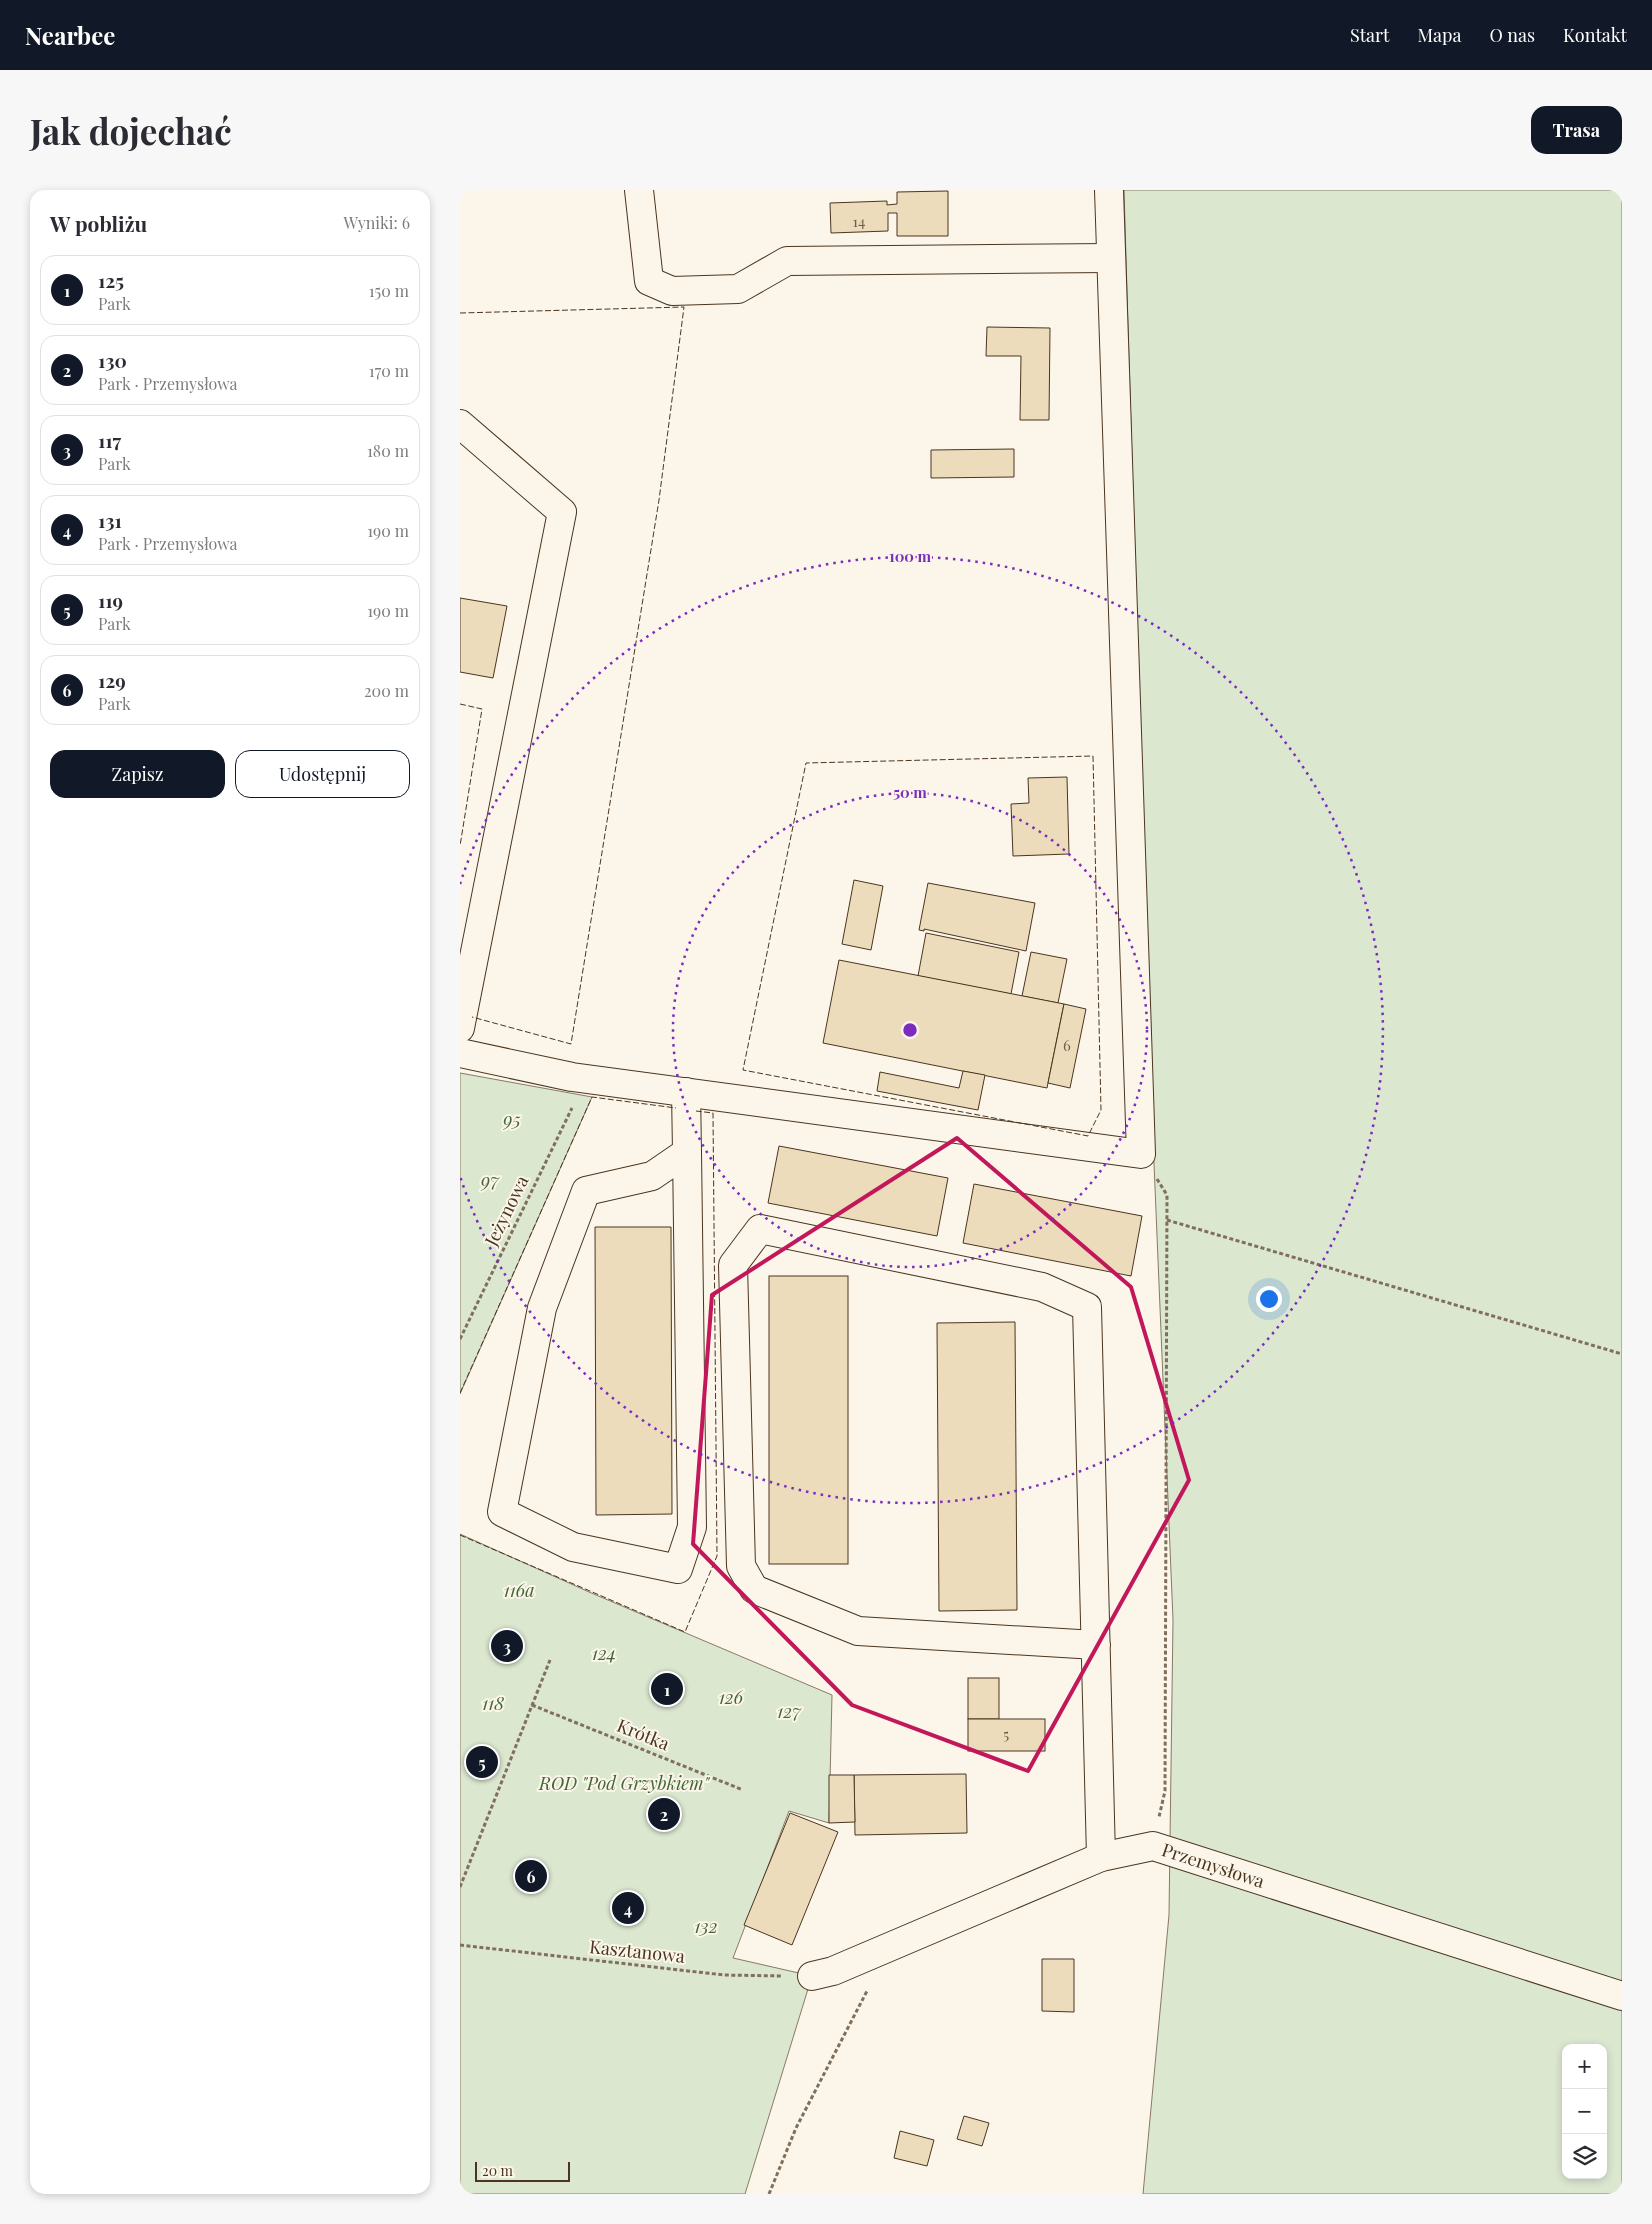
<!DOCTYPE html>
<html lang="pl">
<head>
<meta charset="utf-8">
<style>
	body { margin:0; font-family:"Playfair Display",serif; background:#f7f7f7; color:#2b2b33 }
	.controls { position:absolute; right:15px; bottom:15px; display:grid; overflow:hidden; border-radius:10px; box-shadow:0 2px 8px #0003 }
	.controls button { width:45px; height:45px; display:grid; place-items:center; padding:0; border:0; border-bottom:1px solid #e1e1e2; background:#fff; color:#2b2b33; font:25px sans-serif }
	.scale { position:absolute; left:15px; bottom:12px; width:95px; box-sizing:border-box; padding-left:5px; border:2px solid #4a3520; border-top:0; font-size:14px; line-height:18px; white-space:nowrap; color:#4a3520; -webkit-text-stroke:4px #fbf6e9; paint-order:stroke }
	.you { position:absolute; left:808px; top:1108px; width:18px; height:18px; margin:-12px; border:4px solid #fff; border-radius:50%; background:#1a73e8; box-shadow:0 0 0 8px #1a73e833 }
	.badge { display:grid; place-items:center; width:32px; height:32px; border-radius:50%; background:#111827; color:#fff; font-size:16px; font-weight:700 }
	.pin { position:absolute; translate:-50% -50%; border:2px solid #fff; box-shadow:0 1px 5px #0006 }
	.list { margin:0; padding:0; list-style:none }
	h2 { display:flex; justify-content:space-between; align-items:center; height:65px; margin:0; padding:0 20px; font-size:21px }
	h2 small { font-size:16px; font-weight:400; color:#7c7c81 }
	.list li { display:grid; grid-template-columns:32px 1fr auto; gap:15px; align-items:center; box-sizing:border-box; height:70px; margin:0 10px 10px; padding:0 10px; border:1px solid #e1e1e2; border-radius:15px }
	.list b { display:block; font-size:19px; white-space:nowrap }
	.list p { margin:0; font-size:16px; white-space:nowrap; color:#7c7c81 }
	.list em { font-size:16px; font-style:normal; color:#7c7c81 }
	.actions { display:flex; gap:10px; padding:15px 20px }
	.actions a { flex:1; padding:11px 0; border:1px solid #111827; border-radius:15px; text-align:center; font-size:18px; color:#111827 }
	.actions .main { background:#111827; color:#fff }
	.icon { flex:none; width:28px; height:28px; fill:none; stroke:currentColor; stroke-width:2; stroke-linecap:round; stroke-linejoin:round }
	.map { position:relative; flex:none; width:1162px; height:2004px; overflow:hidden; border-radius:15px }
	header { display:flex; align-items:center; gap:30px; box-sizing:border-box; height:70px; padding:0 25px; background:#111827; color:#fff }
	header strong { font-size:24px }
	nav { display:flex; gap:28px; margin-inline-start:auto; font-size:18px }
	.intro { display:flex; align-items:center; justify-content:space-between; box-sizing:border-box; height:120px; padding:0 30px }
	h1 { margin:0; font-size:35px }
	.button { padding:12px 22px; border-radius:15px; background:#111827; color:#fff; font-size:18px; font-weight:700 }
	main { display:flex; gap:30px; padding:0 30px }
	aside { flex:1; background:#fff; border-radius:15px; box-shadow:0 2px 8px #0003 }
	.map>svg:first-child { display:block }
	.green { fill:#dce7d0; stroke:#887966; fill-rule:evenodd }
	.building { fill:#ecdcbc; stroke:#4a3520 }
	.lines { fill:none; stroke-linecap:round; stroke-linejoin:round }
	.minor-casing { stroke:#4a3520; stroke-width:30 }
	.path { stroke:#7f6f5c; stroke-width:3; stroke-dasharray:4 2.5; stroke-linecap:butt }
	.minor { stroke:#fbf6e9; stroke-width:28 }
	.fence { stroke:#4a3520; stroke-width:1; stroke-dasharray:6 2.5; stroke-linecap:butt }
	.marked { fill:none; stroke:#c2185b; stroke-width:4; stroke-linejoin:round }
	.ring { fill:none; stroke:#7b2cbf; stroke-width:2.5; stroke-dasharray:2.5 5 }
	.labels { text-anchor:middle; stroke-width:4; stroke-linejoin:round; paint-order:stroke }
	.number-label { font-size:15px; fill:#725f47 }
	.park-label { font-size:18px; font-style:italic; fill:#436837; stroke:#fbf6e9 }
	.street-label { font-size:18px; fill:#4a3520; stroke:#fbf6e9 }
	.centre { fill:#7b2cbf; stroke:#fbf6e9; stroke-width:2.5 }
	.ring-label { font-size:15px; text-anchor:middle; font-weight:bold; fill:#7b2cbf; stroke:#fbf6e9; stroke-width:4; stroke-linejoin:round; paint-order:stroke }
</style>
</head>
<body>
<header>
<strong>Nearbee</strong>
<nav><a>Start</a><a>Mapa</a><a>O nas</a><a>Kontakt</a></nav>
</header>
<div class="intro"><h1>Jak dojechać</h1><a class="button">Trasa</a></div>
<main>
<aside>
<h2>W pobliżu<small>Wyniki: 6</small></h2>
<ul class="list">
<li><span class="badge">1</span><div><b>125</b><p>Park</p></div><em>150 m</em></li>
<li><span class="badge">2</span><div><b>130</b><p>Park · Przemysłowa</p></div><em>170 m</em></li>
<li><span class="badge">3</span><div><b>117</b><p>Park</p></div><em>180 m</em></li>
<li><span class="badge">4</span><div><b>131</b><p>Park · Przemysłowa</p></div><em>190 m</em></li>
<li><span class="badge">5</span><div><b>119</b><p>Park</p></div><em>190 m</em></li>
<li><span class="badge">6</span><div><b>129</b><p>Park</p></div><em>200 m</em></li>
</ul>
<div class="actions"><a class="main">Zapisz</a><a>Udostępnij</a></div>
</aside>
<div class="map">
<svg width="1162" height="2004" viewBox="0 0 1162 2004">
	<rect width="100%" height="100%" fill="#fbf6e9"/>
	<g class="green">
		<path d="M664,0H1162V2004H683L709,1725L713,1430L690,877ZM1106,1858H1143V1985H1106Z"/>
		<polygon points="0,883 132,907 0,1204"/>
		<polygon points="0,1344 129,1402 372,1505 369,1633 329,1621 273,1768 352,1786 285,2004 0,2004"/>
	</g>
	<g class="building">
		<polygon points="488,1 488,46 437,46 437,23 428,23 428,41 371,43 370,13 427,11 427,15 437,14 437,2"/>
		<polygon points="527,137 590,138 589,230 560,230 561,166 526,166"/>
		<polygon points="554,259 554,287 471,288 471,260"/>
		<polygon points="0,408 47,416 33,488 0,482"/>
		<polygon points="607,587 609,664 553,666 551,614 569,613 568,588"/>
		<polygon points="394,690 423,696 411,760 382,754"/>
		<polygon points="468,693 575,713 566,761 464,739 464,741 459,740"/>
		<polygon points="466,743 559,762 551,804 458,786"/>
		<polygon points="571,762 607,769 598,813 562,806"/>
		<polygon points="379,770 604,814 587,898 363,853"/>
		<polygon points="604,814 626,819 610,898 588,893"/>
		<polygon points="503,881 525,885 518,920 417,901 420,882 499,898"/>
		<polygon points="319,956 488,988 477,1046 308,1013"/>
		<polygon points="514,994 682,1026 671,1086 503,1053"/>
		<polygon points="135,1037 211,1037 212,1324 136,1325"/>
		<rect x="309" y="1086" width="79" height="288"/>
		<polygon points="555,1132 557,1420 479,1421 477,1133"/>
		<rect x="508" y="1488" width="31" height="41"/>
		<rect x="508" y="1529" width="77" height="32"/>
		<polygon points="506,1584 507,1643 395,1645 394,1585"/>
		<polygon points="369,1585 394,1585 395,1632 369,1633"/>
		<polygon points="330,1623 378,1642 332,1755 284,1735"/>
		<polygon points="582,1769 614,1769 614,1822 582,1821"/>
		<polygon points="504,1926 529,1933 522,1956 497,1949"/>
		<polygon points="440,1941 474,1950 467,1976 434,1968"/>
	</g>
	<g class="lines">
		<defs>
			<g id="minor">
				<polyline points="179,0 189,91 212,101 278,99 327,71 650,68"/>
				<polyline points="0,234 102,322 0,838"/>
				<polyline points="0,863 112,887 681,964 649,0"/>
				<polyline points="226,902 227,962 232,1337 218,1379 113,1357 42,1322 82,1118 126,1001 192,986 227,962"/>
				<polyline points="636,1455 398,1441 294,1399 281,1376 273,1075 300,1039 582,1097 627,1117 641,1667"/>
				<polyline points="352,1786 373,1781 641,1667 693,1656 1162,1806"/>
			</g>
		</defs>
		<use href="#minor" class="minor-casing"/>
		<g class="path">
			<polyline points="1156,0 1162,6"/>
			<polyline points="697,989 707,1005 705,1601 699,1627"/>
			<polyline points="707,1030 1162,1164"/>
			<polyline points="0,1149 112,918"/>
			<polyline points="72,1515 283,1600"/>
			<polyline points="0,1697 90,1470"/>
			<polyline points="0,1755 264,1785 322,1786"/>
			<polyline points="309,2004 336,1938 407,1801"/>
		</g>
		<use href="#minor" class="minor"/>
		<g class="fence">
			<polyline points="0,123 224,117 199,310 111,854 12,827"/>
			<polyline points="0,514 22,519 0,656"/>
			<polygon points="633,566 641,920 628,946 283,880 346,573"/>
			<polyline points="0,1203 132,907 216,918"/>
			<polyline points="0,1345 225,1442 257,1366 253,923 236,921"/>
		</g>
	</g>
	<path class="marked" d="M497,948L671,1097L729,1290L568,1581L392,1515L233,1354L252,1105Z"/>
	<g class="ring">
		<circle cx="450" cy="840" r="237"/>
		<path d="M0 694A473 473 0 1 1 0 986"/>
	</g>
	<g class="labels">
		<g class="number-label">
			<text x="399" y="37">14</text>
			<text x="607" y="861">6</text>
			<text x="546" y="1550">5</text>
		</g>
		<g class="park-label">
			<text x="52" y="936">95</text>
			<text x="30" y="997">97</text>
			<text x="59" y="1407">116a</text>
			<text x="144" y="1470">124</text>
			<text x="271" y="1514">126</text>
			<text x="33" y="1520">118</text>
			<text x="329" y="1528">127</text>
			<text x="164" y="1600">ROD "Pod Grzybkiem"</text>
			<text x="246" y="1743">132</text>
		</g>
		<g class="street-label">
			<text transform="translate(47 1021) rotate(-64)" y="6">Jeżynowa</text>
			<text transform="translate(183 1545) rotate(22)" y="6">Krótka</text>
			<text transform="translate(753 1676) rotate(18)" y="6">Przemysłowa</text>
			<text transform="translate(177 1762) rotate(6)" y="6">Kasztanowa</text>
		</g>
	</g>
	<circle cx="450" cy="840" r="8" class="centre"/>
	<g class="ring-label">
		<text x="450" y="372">100 m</text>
		<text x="450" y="608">50 m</text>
	</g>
</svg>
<div class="controls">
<button>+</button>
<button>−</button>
<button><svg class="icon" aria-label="layers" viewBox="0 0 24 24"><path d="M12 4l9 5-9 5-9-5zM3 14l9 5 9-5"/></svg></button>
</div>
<div class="scale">20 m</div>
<div class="you"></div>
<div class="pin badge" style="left:207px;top:1499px">1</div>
<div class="pin badge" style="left:204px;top:1624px">2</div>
<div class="pin badge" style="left:47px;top:1456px">3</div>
<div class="pin badge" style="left:168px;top:1718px">4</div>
<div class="pin badge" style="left:22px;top:1572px">5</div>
<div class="pin badge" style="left:71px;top:1686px">6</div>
</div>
</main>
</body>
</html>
